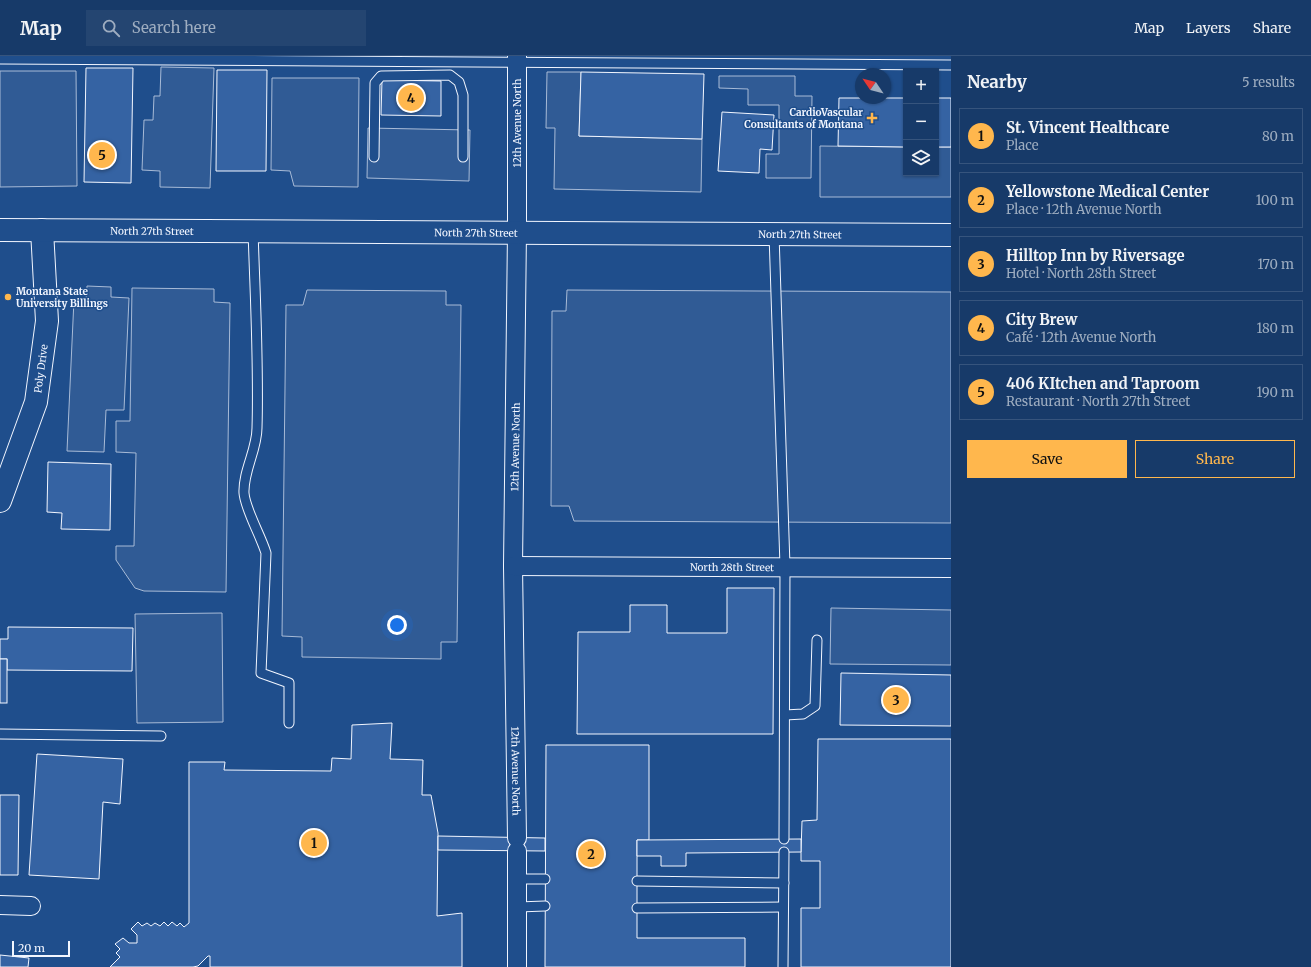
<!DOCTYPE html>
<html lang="en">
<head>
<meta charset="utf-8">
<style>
	body { margin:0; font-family:Merriweather,serif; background:#244571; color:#f1f3f6 }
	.controls { position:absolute; right:12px; top:12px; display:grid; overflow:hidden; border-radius:0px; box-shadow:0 1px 3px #0004 }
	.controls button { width:36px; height:36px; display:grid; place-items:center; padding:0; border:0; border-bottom:1px solid #36547d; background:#173a69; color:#f1f3f6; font:20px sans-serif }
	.compass { position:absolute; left:855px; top:12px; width:36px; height:36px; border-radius:50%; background:#173a69; box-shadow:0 1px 3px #0004; rotate:305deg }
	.scale { position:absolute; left:12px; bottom:10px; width:58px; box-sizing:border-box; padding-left:4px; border:2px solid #f2f6ff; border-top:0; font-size:11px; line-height:14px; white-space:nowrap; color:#f2f6ff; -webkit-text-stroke:3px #1f4e8c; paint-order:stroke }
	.you { position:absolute; left:397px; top:569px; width:14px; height:14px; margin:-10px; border:3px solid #fff; border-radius:50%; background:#1a73e8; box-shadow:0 0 0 6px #1a73e833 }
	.badge { display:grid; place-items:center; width:26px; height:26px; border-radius:50%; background:#ffb74d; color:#111; font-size:13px; font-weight:700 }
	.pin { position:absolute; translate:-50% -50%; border:2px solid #fff; box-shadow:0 1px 4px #0006 }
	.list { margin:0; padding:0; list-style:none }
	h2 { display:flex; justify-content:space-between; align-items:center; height:52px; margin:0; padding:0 16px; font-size:17px }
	h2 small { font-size:13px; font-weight:400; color:#9eadc0 }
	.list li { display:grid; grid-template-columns:26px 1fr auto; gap:12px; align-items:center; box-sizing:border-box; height:56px; margin:0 8px 8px; padding:0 8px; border:1px solid #36547d; border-radius:0px }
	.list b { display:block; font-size:15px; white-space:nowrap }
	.list p { margin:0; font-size:13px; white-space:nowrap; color:#9eadc0 }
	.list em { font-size:13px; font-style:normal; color:#9eadc0 }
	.actions { display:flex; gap:8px; padding:12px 16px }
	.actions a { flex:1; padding:9px 0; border:1px solid #ffb74d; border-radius:0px; text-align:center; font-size:14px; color:#ffb74d }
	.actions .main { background:#ffb74d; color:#111 }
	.icon { flex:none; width:22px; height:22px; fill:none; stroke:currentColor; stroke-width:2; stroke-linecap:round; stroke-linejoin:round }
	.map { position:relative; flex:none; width:951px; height:911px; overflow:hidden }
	header { display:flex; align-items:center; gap:24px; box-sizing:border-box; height:56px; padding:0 20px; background:#173a69; border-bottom:1px solid #36547d }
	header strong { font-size:19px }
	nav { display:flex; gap:22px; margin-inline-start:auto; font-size:14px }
	.search { width:280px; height:36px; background:#244571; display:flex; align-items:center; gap:10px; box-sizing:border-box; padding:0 14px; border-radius:0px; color:#9eadc0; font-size:15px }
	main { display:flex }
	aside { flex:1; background:#173a69 }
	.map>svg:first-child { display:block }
	.parking { fill:#305b95; stroke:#a8bbd7 }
	.building { fill:#3563a3; stroke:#f2f6ff }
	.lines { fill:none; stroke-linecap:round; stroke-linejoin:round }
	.service-casing { stroke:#f2f6ff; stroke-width:11 }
	.minor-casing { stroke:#f2f6ff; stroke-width:20 }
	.tertiary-casing { stroke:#f2f6ff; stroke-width:24 }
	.primary-casing { stroke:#f2f6ff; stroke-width:24 }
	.service { stroke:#1f4e8c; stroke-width:9 }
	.minor { stroke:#1f4e8c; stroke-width:18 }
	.tertiary { stroke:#1f4e8c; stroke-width:22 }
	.primary { stroke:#1f4e8c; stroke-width:22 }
	.poi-dot { fill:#ffb74d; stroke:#1f4e8c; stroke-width:1.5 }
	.labels { text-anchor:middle; stroke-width:3; stroke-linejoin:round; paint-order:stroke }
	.poi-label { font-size:10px; font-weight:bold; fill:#f2f6ff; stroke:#1f4e8c; text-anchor:end }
	.street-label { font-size:10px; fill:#f2f6ff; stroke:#1f4e8c }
</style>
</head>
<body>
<header>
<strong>Map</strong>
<div class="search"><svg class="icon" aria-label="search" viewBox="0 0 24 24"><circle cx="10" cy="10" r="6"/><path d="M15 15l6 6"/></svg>Search here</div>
<nav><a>Map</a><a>Layers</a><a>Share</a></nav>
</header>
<main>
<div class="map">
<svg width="951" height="911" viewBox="0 0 951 911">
	<rect width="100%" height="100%" fill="#1f4e8c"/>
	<g class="parking">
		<polygon points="161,11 214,12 210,132 160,131 160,115 142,114 144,64 153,64 154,40 160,40"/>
		<polygon points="0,15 76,15 77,130 0,131"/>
		<polygon points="547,16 581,16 579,80 702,83 701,136 554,133 555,72 546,72"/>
		<polygon points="719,20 795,20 795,40 812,40 811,122 766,122 766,98 779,98 779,49 748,49 748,33 719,32"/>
		<polygon points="272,22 359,22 358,131 294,130 290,115 271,114"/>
		<polygon points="368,72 470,74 469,125 367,122"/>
		<polygon points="820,90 906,91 906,117 936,117 936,91 951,91 951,141 820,141"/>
		<polygon points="87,230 111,231 111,241 129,242 124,354 106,354 104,396 67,395 74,243 86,243"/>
		<polygon points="132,232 214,233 214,246 230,247 226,536 144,535 135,532 116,504 116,490 134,490 136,397 116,396 116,365 130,365"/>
		<polygon points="307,234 446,235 446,249 461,249 457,586 441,586 441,603 302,601 302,581 282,580 286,249 303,249"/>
		<polygon points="567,234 951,236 951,467 574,465 569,450 551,450 552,255 566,255"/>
		<polygon points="831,552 951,554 951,609 830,608"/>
		<polygon points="222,557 223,666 137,667 135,558"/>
	</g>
	<g class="building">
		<polygon points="86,12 133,12 131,127 84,126"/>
		<polygon points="217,14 267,14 266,115 216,115"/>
		<polygon points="581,16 704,18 702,83 579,80"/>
		<polygon points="382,24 441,25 441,60 381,59"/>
		<polygon points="839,42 906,42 906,91 838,90"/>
		<rect x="936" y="42" width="15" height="49"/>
		<polygon points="722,56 774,59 772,94 760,93 759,117 718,115"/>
		<polygon points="48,406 111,408 110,474 61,473 62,457 47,456"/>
		<polygon points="727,532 774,532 773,678 577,678 578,576 630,576 630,549 667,549 667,577 727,577"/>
		<polygon points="8,571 133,572 132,615 7,614 7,603 0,603 0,583 8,583"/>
		<rect x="0" y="603" width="7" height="44"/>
		<polygon points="841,617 951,619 951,670 840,669"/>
		<polygon points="392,667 390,703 423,704 422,739 431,739 438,777 437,860 462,857 462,911 210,911 210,900 208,900 198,910 193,911 110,911 120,901 116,897 120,893 115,888 123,882 129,887 137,887 137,879 131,873 138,866 142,870 147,867 151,870 155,867 160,870 164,866 168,870 172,866 177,870 180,867 184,871 189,867 189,706 225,706 224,714 331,715 332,702 351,703 352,669"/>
		<polygon points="818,683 951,683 951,911 801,911 801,852 820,852 820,805 801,805 801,796 802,765 817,764"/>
		<polygon points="546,689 649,689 649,784 637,784 637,882 745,882 745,911 545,911"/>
		<polygon points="37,698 123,703 120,748 103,746 99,823 29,819"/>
		<polygon points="0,739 19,739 18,819 0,819"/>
		<polygon points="438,780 545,782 545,795 438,794"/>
		<polygon points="801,783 801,796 686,797 686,810 661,810 661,800 637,800 637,784"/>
		<polygon points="0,899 29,902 28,911 0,911"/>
	</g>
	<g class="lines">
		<defs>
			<g id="service">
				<polyline points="0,3 951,9"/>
				<polyline points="374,101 375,27 381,20 450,19 459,26 463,39 463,101"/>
				<path d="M253,174C255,240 259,306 257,372C257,394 243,415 244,437C245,453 261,480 266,497L261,617L289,627V667"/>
				<polyline points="774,178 785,510 784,783"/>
				<polyline points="785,659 803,658 815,650 817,584"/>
				<polyline points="0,678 161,680"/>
				<polyline points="517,823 545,823"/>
				<polyline points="637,825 784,827"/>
				<polyline points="518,851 545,850"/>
				<polyline points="637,852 783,851"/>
				<polyline points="783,911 784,796"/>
			</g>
			<g id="minor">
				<path id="s1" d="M517,0V175L513,510L517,782"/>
				<path id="s2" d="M513,510L951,512"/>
				<polyline points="0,849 31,850"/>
				<polyline points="517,911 517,795"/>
			</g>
			<g id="tertiary">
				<path id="s3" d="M0,445L36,346L47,265L42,174"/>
			</g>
			<g id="primary">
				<path id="s4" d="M0,174L951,179"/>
			</g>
		</defs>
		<use href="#service" class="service-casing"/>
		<use href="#minor" class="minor-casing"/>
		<use href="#tertiary" class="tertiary-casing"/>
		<use href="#primary" class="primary-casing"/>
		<use href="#service" class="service"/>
		<use href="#minor" class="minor"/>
		<use href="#tertiary" class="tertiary"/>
		<use href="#primary" class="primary"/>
	</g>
	<g class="poi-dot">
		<path d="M870 56h4v4h4v4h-4v4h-4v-4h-4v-4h4z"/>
		<circle cx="8" cy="241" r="4"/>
	</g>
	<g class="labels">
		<g class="poi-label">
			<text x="863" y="60">CardioVascular<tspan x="863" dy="12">Consultants of Montana</tspan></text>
			<text x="16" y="239" text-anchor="start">Montana State<tspan x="16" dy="12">University Billings</tspan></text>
		</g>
		<g class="street-label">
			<text transform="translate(517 67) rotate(-90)" y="4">12th Avenue North</text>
			<text dy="4" stroke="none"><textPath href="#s4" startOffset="152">North 27th Street</textPath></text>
			<text dy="4" stroke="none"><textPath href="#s4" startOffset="476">North 27th Street</textPath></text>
			<text dy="4" stroke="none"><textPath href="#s4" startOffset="800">North 27th Street</textPath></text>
			<text dy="4" stroke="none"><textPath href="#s3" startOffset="139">Poly Drive</textPath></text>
			<text transform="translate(515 391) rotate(-89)" y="4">12th Avenue North</text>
			<text dy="4" stroke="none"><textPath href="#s2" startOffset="219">North 28th Street</textPath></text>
			<text dy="4" stroke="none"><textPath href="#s1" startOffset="715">12th Avenue North</textPath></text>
		</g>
	</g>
</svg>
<div class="controls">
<button>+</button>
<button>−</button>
<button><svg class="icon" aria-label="layers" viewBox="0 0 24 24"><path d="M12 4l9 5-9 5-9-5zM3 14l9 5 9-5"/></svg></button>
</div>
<svg class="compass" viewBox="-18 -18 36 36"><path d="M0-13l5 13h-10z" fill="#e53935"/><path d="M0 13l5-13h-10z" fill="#9eadc0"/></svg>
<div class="scale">20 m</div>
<div class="you"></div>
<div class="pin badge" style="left:314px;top:787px">1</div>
<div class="pin badge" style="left:591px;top:798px">2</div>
<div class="pin badge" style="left:896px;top:644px">3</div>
<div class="pin badge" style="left:411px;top:42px">4</div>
<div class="pin badge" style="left:102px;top:99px">5</div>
</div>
<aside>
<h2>Nearby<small>5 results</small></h2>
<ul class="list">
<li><span class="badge">1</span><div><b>St. Vincent Healthcare</b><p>Place</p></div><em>80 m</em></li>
<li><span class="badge">2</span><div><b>Yellowstone Medical Center</b><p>Place · 12th Avenue North</p></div><em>100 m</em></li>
<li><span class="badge">3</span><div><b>Hilltop Inn by Riversage</b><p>Hotel · North 28th Street</p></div><em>170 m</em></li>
<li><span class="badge">4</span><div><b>City Brew</b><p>Café · 12th Avenue North</p></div><em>180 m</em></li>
<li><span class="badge">5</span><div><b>406 KItchen and Taproom</b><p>Restaurant · North 27th Street</p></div><em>190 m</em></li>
</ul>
<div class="actions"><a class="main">Save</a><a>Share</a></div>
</aside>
</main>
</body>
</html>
